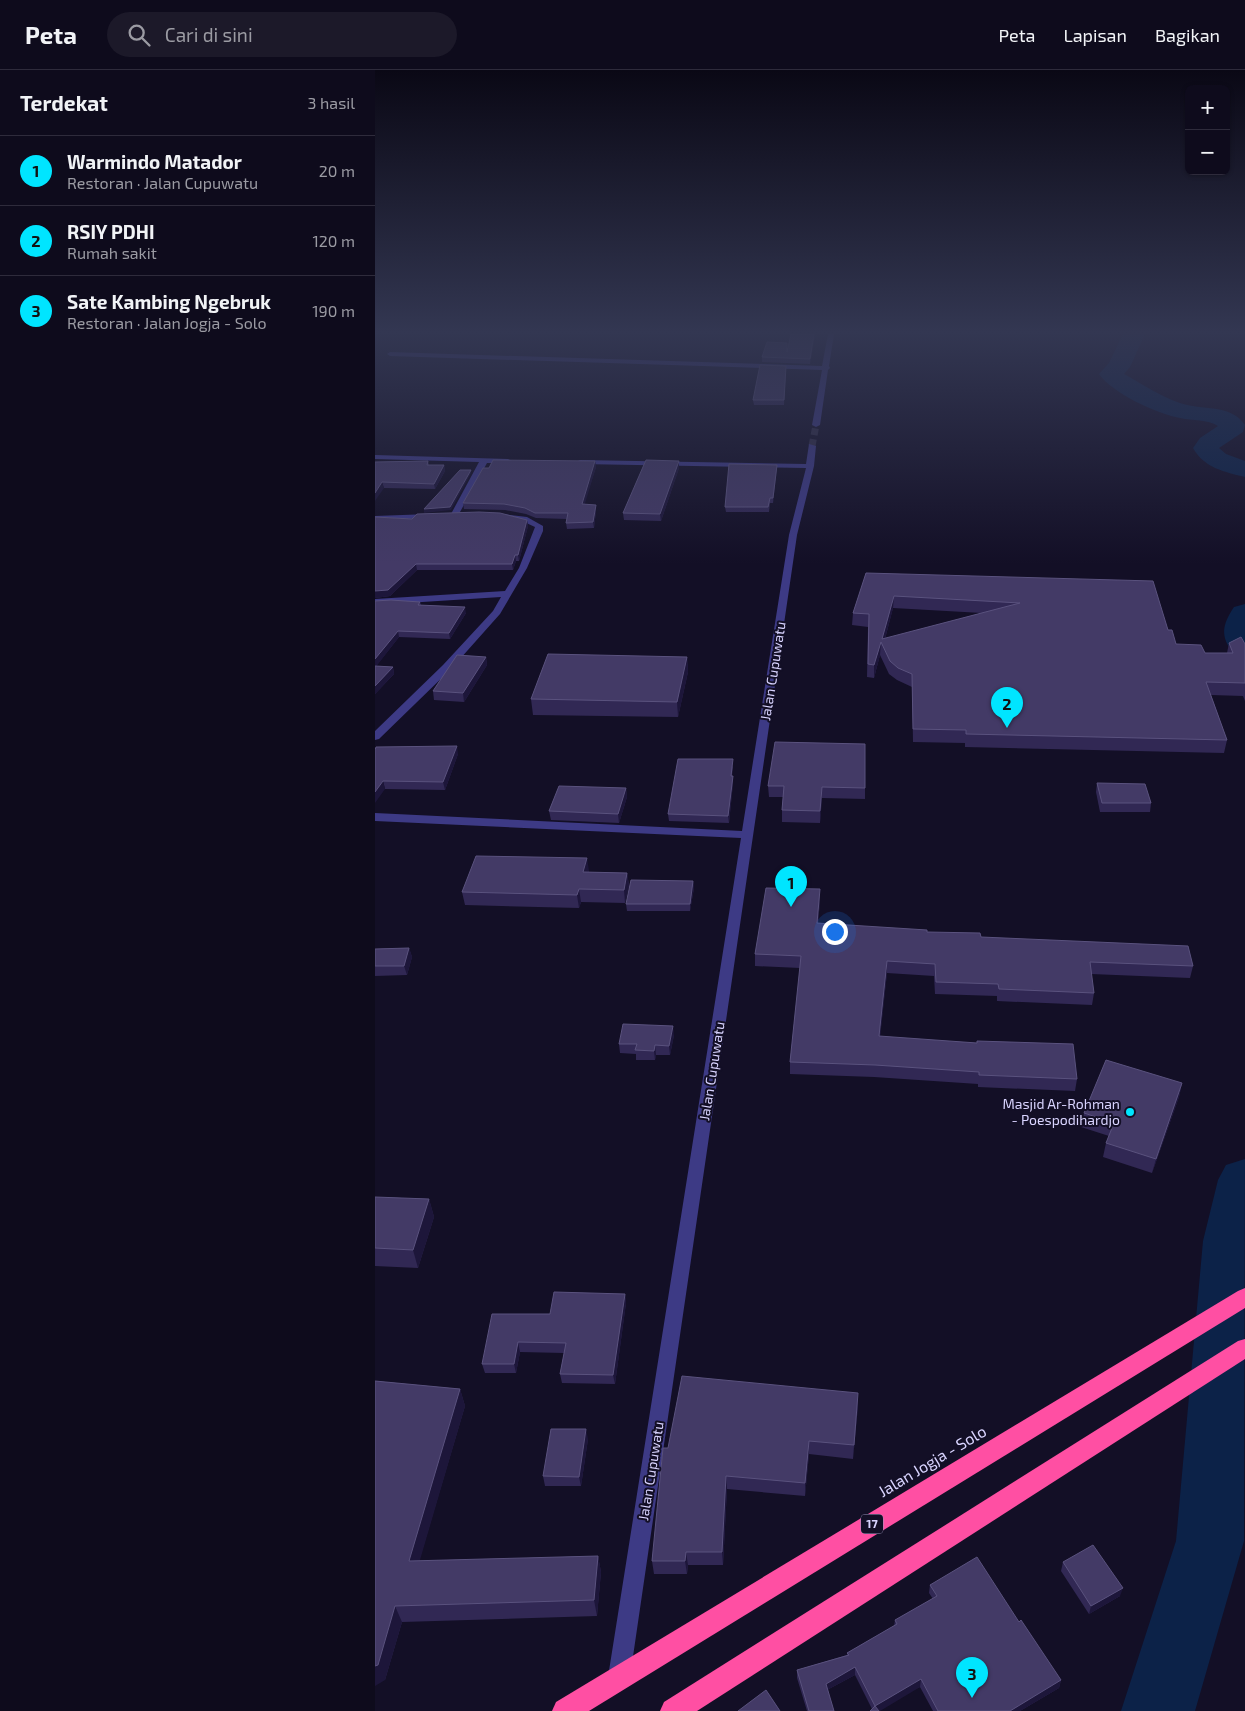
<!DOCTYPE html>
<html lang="id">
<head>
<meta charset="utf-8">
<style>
	body { margin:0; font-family:"Exo 2",sans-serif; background:#1c1929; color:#f1f3f6 }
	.controls { position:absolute; right:15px; top:15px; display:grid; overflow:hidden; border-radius:8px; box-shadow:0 1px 4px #0004 }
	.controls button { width:45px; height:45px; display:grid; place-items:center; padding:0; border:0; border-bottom:1px solid #2e2b3b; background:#0e0b1c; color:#f1f3f6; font:25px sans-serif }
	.you { position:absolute; left:459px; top:861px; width:18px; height:18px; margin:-12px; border:4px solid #fff; border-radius:50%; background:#1a73e8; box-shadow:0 0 0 8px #1a73e833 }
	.badge { display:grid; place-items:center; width:32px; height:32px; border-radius:50%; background:#00e5ff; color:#111; font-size:16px; font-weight:700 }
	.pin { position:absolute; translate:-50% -41px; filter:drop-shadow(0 1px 2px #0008) }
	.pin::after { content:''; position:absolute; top:26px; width:18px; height:15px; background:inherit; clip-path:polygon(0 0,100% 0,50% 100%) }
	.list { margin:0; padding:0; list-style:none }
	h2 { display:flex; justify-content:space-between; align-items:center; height:65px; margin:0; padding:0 20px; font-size:21px }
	h2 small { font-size:16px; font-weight:400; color:#9b9ba3 }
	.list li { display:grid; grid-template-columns:32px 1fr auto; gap:15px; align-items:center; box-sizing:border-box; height:70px; padding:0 20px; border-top:1px solid #2e2b3b }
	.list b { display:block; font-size:19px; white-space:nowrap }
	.list p { margin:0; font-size:16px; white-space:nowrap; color:#9b9ba3 }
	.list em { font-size:16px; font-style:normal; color:#9b9ba3 }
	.icon { flex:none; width:28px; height:28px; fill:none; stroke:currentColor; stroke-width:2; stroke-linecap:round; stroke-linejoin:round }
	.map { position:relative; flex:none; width:870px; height:1641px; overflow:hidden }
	header { display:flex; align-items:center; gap:30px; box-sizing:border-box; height:70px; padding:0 25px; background:#0e0b1c; border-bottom:1px solid #2e2b3b }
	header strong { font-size:24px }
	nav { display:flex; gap:28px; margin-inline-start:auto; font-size:18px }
	.search { width:350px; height:45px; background:#1c1929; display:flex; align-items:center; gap:12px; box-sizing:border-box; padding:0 18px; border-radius:28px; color:#9b9ba3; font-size:19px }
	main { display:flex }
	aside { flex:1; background:#0e0b1c }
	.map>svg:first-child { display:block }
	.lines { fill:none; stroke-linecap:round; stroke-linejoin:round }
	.river { fill:#0c2248; fill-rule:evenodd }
	.minor-tunnel { stroke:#312d47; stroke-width:7; stroke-dasharray:7 4; stroke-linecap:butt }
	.minor { fill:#3d3a85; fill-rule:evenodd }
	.highway { fill:#ff4fa3; fill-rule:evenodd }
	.wall { fill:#312854; fill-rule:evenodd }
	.shaded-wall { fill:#1d163a }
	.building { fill:#433a66; stroke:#5a527e; fill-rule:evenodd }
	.poi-dot { fill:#00e5ff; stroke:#130f26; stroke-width:2 }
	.labels { text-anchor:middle; stroke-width:4; stroke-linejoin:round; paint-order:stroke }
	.shield { fill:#130f26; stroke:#9e99be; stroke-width:1 }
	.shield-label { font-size:12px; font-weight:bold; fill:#d9d4ff }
	.street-label { font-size:14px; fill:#d9d4ff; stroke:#130f26 }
	.poi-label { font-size:14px; fill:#d9d4ff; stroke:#130f26; text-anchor:end }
	.near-street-label { font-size:16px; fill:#d9d4ff; stroke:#130f26 }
</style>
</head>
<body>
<header>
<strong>Peta</strong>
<div class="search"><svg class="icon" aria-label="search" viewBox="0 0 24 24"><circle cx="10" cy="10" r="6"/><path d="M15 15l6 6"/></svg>Cari di sini</div>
<nav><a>Peta</a><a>Lapisan</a><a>Bagikan</a></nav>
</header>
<main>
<aside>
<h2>Terdekat<small>3 hasil</small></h2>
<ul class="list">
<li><span class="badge">1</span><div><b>Warmindo Matador</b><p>Restoran · Jalan Cupuwatu</p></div><em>20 m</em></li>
<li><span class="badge">2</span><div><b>RSIY PDHI</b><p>Rumah sakit</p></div><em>120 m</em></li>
<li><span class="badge">3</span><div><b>Sate Kambing Ngebruk</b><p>Restoran · Jalan Jogja - Solo</p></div><em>190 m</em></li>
</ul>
</aside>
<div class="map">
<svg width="870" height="1641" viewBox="0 0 870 1641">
	<rect width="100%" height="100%" fill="#130f26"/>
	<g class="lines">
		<g class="river">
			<path d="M748,264H770L755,297L749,304C767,314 785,326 805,333C827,341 855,333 870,355L868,362L844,378L851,384L870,391V407C850,402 829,398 818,378L825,368L843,356C832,349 818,351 805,348C782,344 737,323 724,304L734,293Z"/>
			<path d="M870,534V586L858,583C845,566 847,555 859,537Z"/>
			<polygon points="870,1089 869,1471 820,1641 746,1641 801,1471 828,1171 843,1110 851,1095"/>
		</g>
		<polyline class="minor-tunnel" points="437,376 441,355"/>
		<g class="minor">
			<polygon points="453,264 459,264 454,296 455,298 453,300 445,355 441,357 437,355 447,300 15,286 12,284 15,282 447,296"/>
			<polygon points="434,374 441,376 439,396 422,465 255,1607 252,1615 244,1618 236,1615 233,1607 366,768 0,751 0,743 367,761 414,465 431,398 205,394 201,392 205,390 431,394"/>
			<path d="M0,385L133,389L137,391L133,393H112L85,442H95L99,444C94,448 81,448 76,444L104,392L0,389Z"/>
			<polygon points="119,443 152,447 168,456 168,461 152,498 125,544 76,599 4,669 0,670 0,661 68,595 118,541 126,527 0,535 0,529 130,521 144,498 160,457 147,451 119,447"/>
			<polygon points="55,444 58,444 58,448 0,450 0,446"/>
		</g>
		<g class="highway">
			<polygon points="870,1218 870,1238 214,1641 177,1641 181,1632 863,1221"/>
			<polygon points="870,1269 870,1289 322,1641 285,1641 289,1632 863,1271"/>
		</g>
	</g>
	<g class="wall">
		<polygon points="440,264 435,294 387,292 387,287 412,280"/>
		<polygon points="411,296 409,335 379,335 378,330"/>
		<polygon points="53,391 54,395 69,395 70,401 60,419 9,418 0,392"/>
		<polygon points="220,391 221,397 209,434 221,441 219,458 192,459 191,453 192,449 161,448 151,444 130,440 89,439 88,433"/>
		<polygon points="304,391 304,398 286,451 249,450 248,443"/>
		<polygon points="402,395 398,433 395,433 394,442 351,442 350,437"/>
		<polygon points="0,447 37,449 152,450 153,456 144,491 141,491 138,500 42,500 15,526 0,528"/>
		<path d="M491,503L793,560L801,574L830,583H852L854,573L870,574V631L868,626L836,625L852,670L849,683L590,677V673L538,672L537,617L522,610L514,604L505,585L499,608L492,607L493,557L477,555L478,543ZM518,538L607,543L510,569Z"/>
		<polygon points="0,531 45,532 46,535 91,543 75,569 24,567 1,596 18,597 19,604 0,624"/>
		<polygon points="111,587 112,595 89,632 59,630 58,621"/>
		<polygon points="312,587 313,602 303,647 158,645 156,629"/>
		<polygon points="490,674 490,729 447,728 445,753 407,752 407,740 408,727 394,727 393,716"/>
		<polygon points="0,680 83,684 70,720 10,719"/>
		<polygon points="358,696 357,706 358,713 354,753 294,751 293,744"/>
		<polygon points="722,713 776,733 775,742 725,742 721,722"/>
		<polygon points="251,718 252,727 244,753 176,750 174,741"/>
		<polygon points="214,801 214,802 252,803 254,815 250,833 206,832 204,838 90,835 87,822"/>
		<polygon points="318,811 319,818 315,841 252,841 251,834"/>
		<polygon points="445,831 443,854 552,862 606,867 818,896 815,908 716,904 719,923 717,935 622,931 622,926 560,924 559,906 512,903 505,966 702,1009 700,1021 603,1017 603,1014 499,1007 415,1004 415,992 425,898 380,896 380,884"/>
		<polygon points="34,878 37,887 32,905 0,906 0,879"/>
		<polygon points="299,965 295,985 281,985 280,990 261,990 261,984 245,983 244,974"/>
		<polygon points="807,1013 804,1027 777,1103 728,1087 731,1073 734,1066 706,1057 709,1043"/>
		<polygon points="0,1127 54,1129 59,1147 43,1198 0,1196"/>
		<polygon points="250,1224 251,1233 240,1314 187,1313 185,1304 189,1283 145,1282 141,1303 110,1303 107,1294 175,1244"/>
		<polygon points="0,1311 85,1319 90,1336 44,1491 223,1486 226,1502 222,1546 27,1552 10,1610"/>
		<polygon points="483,1336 478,1389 434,1384 430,1426 352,1419 348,1495 313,1495 312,1504 279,1504 277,1491 293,1378"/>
		<polygon points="213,1369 206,1416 170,1416 168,1406"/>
		<polygon points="688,1492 745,1526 714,1544 686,1501"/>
		<polygon points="555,1515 644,1552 686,1610 684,1618 645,1641 558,1641 545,1617 497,1639 480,1605 452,1620 459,1641 432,1641 422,1608 422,1600 472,1585 472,1583 519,1556 520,1550 558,1529 554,1523"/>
	</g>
	<g class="shaded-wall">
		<polygon points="439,264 440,264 435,294 435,289"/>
		<polygon points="220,391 221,397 208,440 207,434"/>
		<polygon points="304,391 304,398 286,451 285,444"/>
		<polygon points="69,395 70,401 60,419 59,414"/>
		<polygon points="402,395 402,399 398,433 398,428"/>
		<polygon points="96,400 96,403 76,440 49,443 49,439"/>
		<polygon points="7,412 9,418 0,431 0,423"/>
		<polygon points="221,435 221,441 219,458 218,452"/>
		<polygon points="152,450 153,456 144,491 143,485"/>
		<polygon points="140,485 141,491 138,500 137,494"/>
		<polygon points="41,494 42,500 15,526 0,528 0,521"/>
		<polygon points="519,526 518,538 508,576 507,569"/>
		<polygon points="90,537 91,543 75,569 74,563"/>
		<polygon points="23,561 24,567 0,598 0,589"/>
		<polygon points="506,572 505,585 499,608 499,595"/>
		<polygon points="111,587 112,595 89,632 88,623"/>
		<polygon points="312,587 313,602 303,647 302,632"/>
		<polygon points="18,597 19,604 0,624 0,616"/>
		<polygon points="82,676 83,684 70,720 68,712"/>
		<polygon points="358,706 358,713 354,753 353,746"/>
		<polygon points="8,711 10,719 0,733 0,722"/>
		<polygon points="447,717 447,728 445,753 445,741"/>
		<polygon points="251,718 252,727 244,753 243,744"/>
		<polygon points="212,788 214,801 210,815 208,802"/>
		<polygon points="252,803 254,815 250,833 249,820"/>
		<polygon points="318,811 319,818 315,841 315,834"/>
		<polygon points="204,819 206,832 204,838 202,825"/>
		<polygon points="445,819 445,831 442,865 442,853"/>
		<polygon points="34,878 37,887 32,905 29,896"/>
		<polygon points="512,891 512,903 504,978 504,966"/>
		<polygon points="298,956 299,965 295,985 294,976"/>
		<polygon points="280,975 281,985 280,990 279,981"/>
		<polygon points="807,1013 804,1027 777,1103 781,1089"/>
		<polygon points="54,1129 59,1147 43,1198 38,1180"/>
		<polygon points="250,1224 251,1233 240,1314 238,1305"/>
		<polygon points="143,1272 145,1282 141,1303 139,1294"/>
		<polygon points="85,1319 90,1336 40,1507 34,1491"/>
		<polygon points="483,1323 483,1336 478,1389 479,1375"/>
		<polygon points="211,1359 213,1369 206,1416 204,1407"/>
		<polygon points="434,1371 434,1384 430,1426 430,1413"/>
		<polygon points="351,1406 352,1419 348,1495 347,1482"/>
		<polygon points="311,1482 313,1495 312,1504 310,1491"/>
		<polygon points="223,1486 226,1502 222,1546 219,1530"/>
		<polygon points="748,1518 745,1526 714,1544 716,1536"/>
		<polygon points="20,1536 27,1552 10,1610 0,1616 0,1596"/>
		<polygon points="480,1597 480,1605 450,1621 451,1614"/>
		<polygon points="546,1609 545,1617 505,1641 500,1641 500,1636"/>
		<polygon points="686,1610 684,1618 645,1641 635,1641"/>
	</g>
	<g class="building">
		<polygon points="416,264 439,264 435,289 387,287 392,272 412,273 412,282"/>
		<polygon points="385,295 411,296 409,330 378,330"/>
		<polygon points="118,390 220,391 207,434 221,435 218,452 191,453 193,443 160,443 150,438 129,434 88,433 108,398 114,398"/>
		<polygon points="271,390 304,391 285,444 248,443"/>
		<polygon points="53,391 52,395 69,395 59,414 7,412 0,423 0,392"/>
		<polygon points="354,394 402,395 398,428 395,428 393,437 350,437"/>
		<polygon points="85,400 96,400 75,437 49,439"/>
		<polygon points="104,442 125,443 152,450 143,485 140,485 137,494 41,494 13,520 0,521 0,447 37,449 42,444"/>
		<path d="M491,503L778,511L793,560H797L801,574L826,575L830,583H858L854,573L866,567L870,574V613L831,612L852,670L591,664V660L538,659L537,604L523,598L515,591L506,572L499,595L493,594L494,544L478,543ZM519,526L645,533L507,569Z"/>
		<polygon points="16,530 45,532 43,535 90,537 74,563 23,561 0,589 0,531"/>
		<polygon points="173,584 312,587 302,632 156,629"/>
		<polygon points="82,585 111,587 88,623 58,621"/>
		<polygon points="0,596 18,597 0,616"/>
		<polygon points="400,672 490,674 490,718 447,717 445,741 407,740 409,716 393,716"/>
		<polygon points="82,676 68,712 8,711 0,722 0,680 1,677"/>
		<polygon points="303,689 358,689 356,706 358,706 353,746 293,744"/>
		<polygon points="722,713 770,714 776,733 727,733"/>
		<polygon points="184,716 251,718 243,744 174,741"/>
		<polygon points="101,786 212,788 208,802 252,803 249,820 204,819 202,825 87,822"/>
		<polygon points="256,810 318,811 315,834 251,834"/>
		<polygon points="391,818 445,819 442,853 552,860 552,862 605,863 606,867 813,876 818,896 715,892 719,923 624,919 623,914 561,912 560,894 512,891 504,966 602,973 602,971 698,974 702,1009 604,1005 604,1002 500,995 415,992 426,886 380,884"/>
		<polygon points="34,878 29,896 0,896 0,879"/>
		<polygon points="248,954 298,956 294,976 280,975 279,981 260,980 262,974 244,974"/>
		<polygon points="731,990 807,1013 781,1089 731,1073 739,1053 709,1043"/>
		<polygon points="0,1127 54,1129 38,1180 0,1178"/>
		<polygon points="179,1222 250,1224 238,1305 185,1304 191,1273 143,1272 139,1294 107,1294 117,1244 175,1244"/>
		<polygon points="307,1306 483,1323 479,1375 434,1371 430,1413 351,1406 347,1482 311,1482 310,1491 277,1491 288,1378 293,1378"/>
		<polygon points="0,1311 85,1319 34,1491 223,1486 219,1530 20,1536 3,1595 0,1596"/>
		<polygon points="176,1359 211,1359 204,1407 168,1406"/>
		<polygon points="718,1475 748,1518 716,1536 688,1492"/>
		<polygon points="602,1487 644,1552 646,1550 686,1610 635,1641 563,1641 546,1609 500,1636 480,1597 451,1614 459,1641 434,1641 422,1600 474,1585 472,1583 522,1554 520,1550 562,1526 555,1515"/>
		<polygon points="391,1620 405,1641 363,1641"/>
		<polygon points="500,1636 504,1641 495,1641"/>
	</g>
	<linearGradient id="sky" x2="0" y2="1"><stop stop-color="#0a0815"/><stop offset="0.53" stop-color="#333752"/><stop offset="1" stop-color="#333752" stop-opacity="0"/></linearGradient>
	<rect width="870" height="494" fill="url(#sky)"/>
	<circle class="poi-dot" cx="755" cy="1042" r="5"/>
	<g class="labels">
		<rect class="shield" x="486" y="1444.5" width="22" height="19" rx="4"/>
		<g class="shield-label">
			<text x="497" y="1458">17</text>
		</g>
		<g class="street-label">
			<text transform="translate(398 601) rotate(-81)" y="5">Jalan Cupuwatu</text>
			<text transform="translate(337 1001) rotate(-81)" y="5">Jalan Cupuwatu</text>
			<text transform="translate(276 1401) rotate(-81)" y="5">Jalan Cupuwatu</text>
		</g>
		<g class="poi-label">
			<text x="745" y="1039">Masjid Ar-Rohman<tspan x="745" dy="16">- Poespodihardjo</tspan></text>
		</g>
		<g class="near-street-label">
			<text transform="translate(557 1391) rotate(-31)" y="6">Jalan Jogja - Solo</text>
		</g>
	</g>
</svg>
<div class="controls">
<button>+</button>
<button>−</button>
</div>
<div class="you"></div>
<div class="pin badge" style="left:416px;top:837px">1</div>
<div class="pin badge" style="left:632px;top:658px">2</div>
<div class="pin badge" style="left:597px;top:1628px">3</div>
</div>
</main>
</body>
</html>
